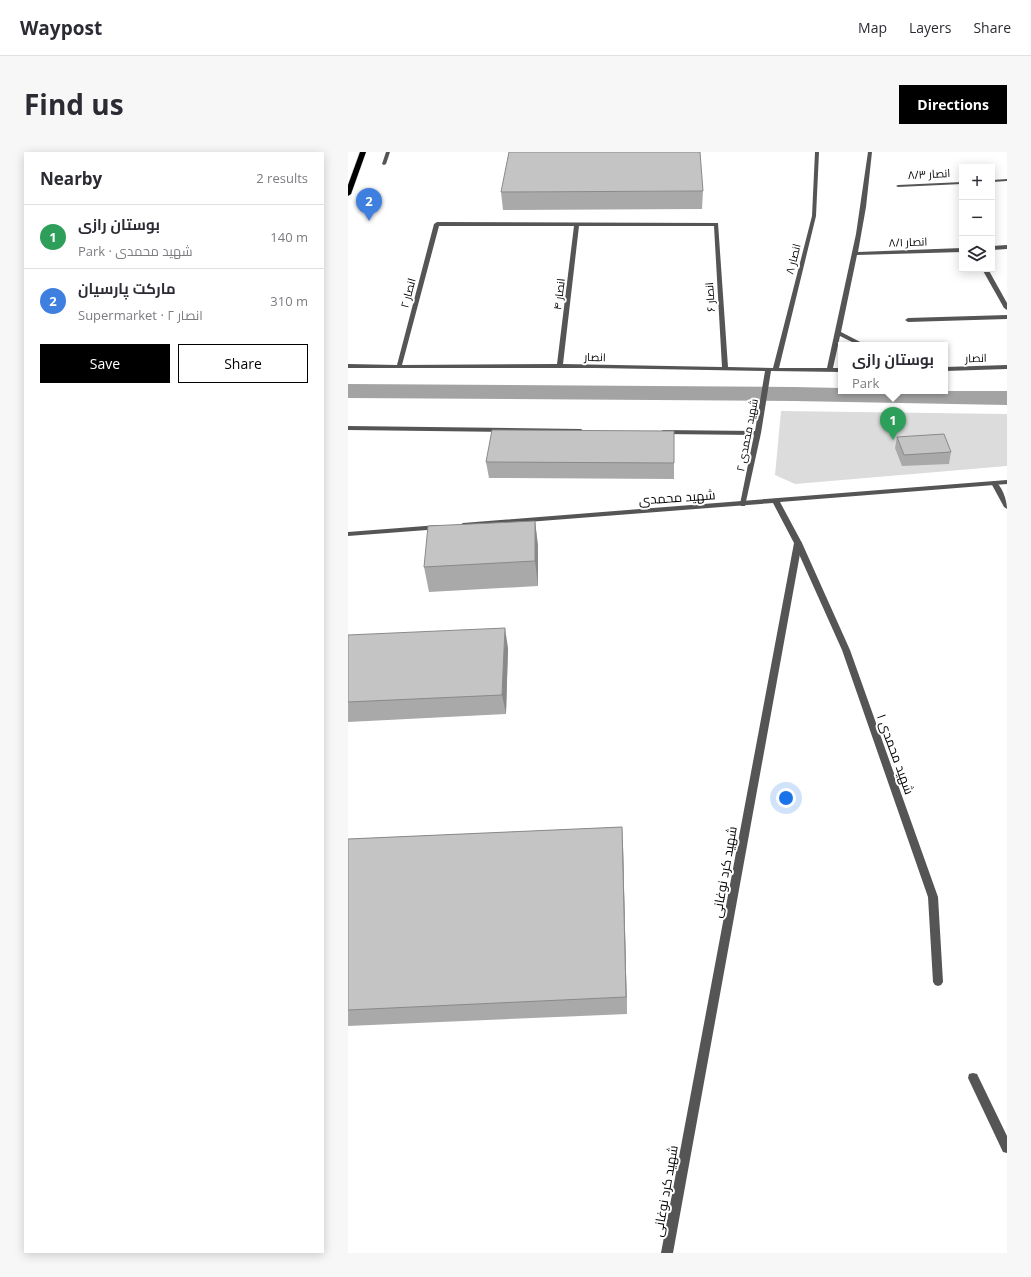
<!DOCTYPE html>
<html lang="en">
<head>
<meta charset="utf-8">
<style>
	body { margin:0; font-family:"Open Sans",Cairo,sans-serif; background:#f7f7f7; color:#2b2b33 }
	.controls { position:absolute; right:12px; top:12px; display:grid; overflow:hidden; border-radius:0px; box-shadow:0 2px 10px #0003 }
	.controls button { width:36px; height:36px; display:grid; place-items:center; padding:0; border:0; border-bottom:1px solid #e1e1e2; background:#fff; color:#2b2b33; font:20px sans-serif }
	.you { position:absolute; left:438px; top:646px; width:14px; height:14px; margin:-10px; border:3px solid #fff; border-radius:50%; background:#1a73e8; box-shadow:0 0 0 6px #1a73e833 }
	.badge { display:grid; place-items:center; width:26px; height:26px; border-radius:50%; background:#000; color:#fff; font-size:13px; font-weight:700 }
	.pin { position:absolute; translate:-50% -33px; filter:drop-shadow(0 1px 2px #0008) }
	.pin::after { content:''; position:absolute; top:21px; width:14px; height:12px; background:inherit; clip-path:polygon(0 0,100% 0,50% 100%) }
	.popup { position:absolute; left:490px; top:190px; width:110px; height:52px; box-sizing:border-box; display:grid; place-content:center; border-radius:0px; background:#fff; filter:drop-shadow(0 1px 3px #0005); font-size:13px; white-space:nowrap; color:#7c7c81 }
	.popup b { font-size:15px; color:#2b2b33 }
	.popup::after { content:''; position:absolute; left:50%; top:100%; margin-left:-8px; border:8px solid transparent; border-top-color:#fff }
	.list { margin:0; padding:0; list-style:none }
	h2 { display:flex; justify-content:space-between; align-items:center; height:52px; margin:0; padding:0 16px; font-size:17px }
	h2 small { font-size:13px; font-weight:400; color:#7c7c81 }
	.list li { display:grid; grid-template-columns:26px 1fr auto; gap:12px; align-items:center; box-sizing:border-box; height:64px; padding:0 16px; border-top:1px solid #e1e1e2 }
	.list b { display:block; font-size:15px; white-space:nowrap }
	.list p { margin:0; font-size:13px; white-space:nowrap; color:#7c7c81 }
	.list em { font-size:13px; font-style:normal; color:#7c7c81 }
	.actions { display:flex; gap:8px; padding:12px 16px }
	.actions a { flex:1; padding:9px 0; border:1px solid #000; border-radius:0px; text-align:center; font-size:14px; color:#000 }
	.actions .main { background:#000; color:#fff }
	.icon { flex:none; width:22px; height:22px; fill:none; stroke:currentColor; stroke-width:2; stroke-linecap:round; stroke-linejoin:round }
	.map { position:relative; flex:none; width:659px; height:1101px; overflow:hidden; border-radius:0px }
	header { display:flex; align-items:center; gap:24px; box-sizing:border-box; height:56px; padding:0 20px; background:#fff; border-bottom:1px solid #e1e1e2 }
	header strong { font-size:19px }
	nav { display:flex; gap:22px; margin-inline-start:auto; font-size:14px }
	.intro { display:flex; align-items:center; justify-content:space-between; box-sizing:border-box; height:96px; padding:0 24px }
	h1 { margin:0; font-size:28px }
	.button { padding:10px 18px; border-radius:0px; background:#000; color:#fff; font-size:14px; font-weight:700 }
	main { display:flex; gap:24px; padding:0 24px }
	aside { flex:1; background:#fff; border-radius:0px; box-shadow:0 2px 10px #0003 }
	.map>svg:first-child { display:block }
	.green { fill:#dcdcdc }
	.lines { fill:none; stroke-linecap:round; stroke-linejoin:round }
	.canal { fill:#a3a3a3; fill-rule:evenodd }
	.trunk-casing { stroke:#dbdbdb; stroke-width:1 }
	.service { fill:#555; fill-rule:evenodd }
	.minor { fill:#555; fill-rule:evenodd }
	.tertiary { fill:#555; fill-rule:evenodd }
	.trunk { fill:#000; fill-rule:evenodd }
	.wall { fill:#a9a9a9 }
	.shaded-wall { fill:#898989 }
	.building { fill:#c4c4c4; stroke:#898989 }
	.labels { text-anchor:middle; stroke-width:4; stroke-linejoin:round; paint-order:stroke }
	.far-street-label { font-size:11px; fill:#000; stroke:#fff }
	.street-label { font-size:13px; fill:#000; stroke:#fff }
</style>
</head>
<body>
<header>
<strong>Waypost</strong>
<nav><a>Map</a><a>Layers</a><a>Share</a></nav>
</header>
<div class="intro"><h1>Find us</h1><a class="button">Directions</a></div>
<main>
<aside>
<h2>Nearby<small>2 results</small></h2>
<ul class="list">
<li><span class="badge" style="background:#2e9e5b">1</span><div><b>بوستان رازی</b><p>Park · شهید محمدی</p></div><em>140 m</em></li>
<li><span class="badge" style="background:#3f7fe0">2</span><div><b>مارکت پارسیان</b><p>Supermarket · انصار ۲</p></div><em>310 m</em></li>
</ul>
<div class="actions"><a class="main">Save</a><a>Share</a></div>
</aside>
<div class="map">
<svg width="659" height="1101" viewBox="0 0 659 1101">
	<rect width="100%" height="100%" fill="#fff"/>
	<polygon class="green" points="433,259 659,262 659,314 447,332 427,323"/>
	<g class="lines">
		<polygon class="canal" points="0,232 446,235 493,236 493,239 659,239 659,253 446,249 0,246"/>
		<defs>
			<polygon id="trunk" points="12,0 18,0 3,42 0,44 0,33"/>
		</defs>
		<use href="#trunk" class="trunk-casing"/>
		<polygon class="service" points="38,0 42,0 38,12 36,13 34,12"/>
		<g class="minor">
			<path d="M467,0H471L468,64L431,216H479L508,82L520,0H524L518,55L510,100L614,96V100L509,103L493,180L518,193H510L492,184L485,216H493V220L423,219L413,281L397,354H393L392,352L406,283L315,282L312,280L315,278L407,279L417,219L247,216H0V212L49,213L86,72L89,70L370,71L380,215L425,216L464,64ZM91,74H226L209,212L54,213ZM231,74H366L374,215L215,212Z"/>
			<polygon points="659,27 659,29 644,30 644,28"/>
			<polygon points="614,30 614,32 550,35 548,34 550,33"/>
			<polygon points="659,93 659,97 644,98 644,94"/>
			<polygon points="634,117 640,117 659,151 659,158 656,156"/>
			<polygon points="659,163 659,167 560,170 557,168 560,166"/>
			<polygon points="659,213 659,217 597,219 597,215"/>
			<polygon points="0,274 233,277 236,279 233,281 0,278"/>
			<path d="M646,329C654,333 659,348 659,357L656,355L643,331Z"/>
			<polygon points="448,389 452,389 454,391 502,498 590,745 595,830 593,833 590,834 587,833 585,830 580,745 494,498 446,391"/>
			<polygon points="625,921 629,922 659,984 659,1001 655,1000 620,926 621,922"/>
		</g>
		<g class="tertiary">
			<polygon points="659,328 659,332 432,350 454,391 325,1101 313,1101 446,391 425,351 115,375 112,373 115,371"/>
			<polygon points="90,373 92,373 93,375 92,377 0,384 0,380"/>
		</g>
		<use href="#trunk" class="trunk"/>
	</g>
	<g class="wall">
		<polygon points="355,39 354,57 155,58 153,40"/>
		<polygon points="326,279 326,327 141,326 138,310"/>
		<polygon points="549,285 603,300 601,312 554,314 547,296"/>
		<polygon points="187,369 190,394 190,434 81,440 76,415"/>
		<polygon points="0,483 160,496 158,562 0,570"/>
		<polygon points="274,675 275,694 279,862 0,874 0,687"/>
	</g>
	<g class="shaded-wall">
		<polygon points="187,369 190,394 190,434 187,409"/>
		<polygon points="157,476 160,496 158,562 154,543"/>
		<polygon points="274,675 275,694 279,862 278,845"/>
	</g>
	<g class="building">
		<polygon points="161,0 352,0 355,39 153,40"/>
		<polygon points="144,278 326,279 326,311 138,310"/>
		<polygon points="596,282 603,300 556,303 549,285"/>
		<polygon points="187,369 187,409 76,415 80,374"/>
		<polygon points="157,476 154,543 0,550 0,483"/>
		<polygon points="274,675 278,845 0,858 0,687"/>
	</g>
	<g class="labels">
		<g class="far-street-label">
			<text transform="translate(581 22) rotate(-3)" y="4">انصار ۸/۳</text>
			<text transform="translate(560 90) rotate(-2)" y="4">انصار ۸/۱</text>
			<text transform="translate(445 107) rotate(-76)" y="4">انصار ۸</text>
			<text transform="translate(60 141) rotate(-75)" y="4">انصار ۲</text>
			<text transform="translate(211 142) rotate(-83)" y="4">انصار ۴</text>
			<text transform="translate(362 145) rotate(-94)" y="4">انصار ۶</text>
			<text transform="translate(247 205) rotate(1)" y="4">انصار</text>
			<text transform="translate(628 206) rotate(-1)" y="4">انصار</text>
			<text transform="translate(399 283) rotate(-79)" y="4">شهید محمدی ۲</text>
		</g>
		<g class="street-label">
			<text transform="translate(329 345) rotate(-4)" y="5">شهید محمدی</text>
			<text transform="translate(548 602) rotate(70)" y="5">شهید محمدی ۱</text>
			<text transform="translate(376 720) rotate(-80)" y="5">شهید کرد نوغانی</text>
			<text transform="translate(317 1039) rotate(-80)" y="5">شهید کرد نوغانی</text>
		</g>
	</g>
</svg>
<div class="controls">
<button>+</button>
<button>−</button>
<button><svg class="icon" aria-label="layers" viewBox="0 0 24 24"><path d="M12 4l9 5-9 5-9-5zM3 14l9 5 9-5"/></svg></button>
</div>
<div class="you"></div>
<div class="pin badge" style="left:545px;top:288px;background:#2e9e5b">1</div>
<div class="popup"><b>بوستان رازی</b>Park</div>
<div class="pin badge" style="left:21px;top:69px;background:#3f7fe0">2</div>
</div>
</main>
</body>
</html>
